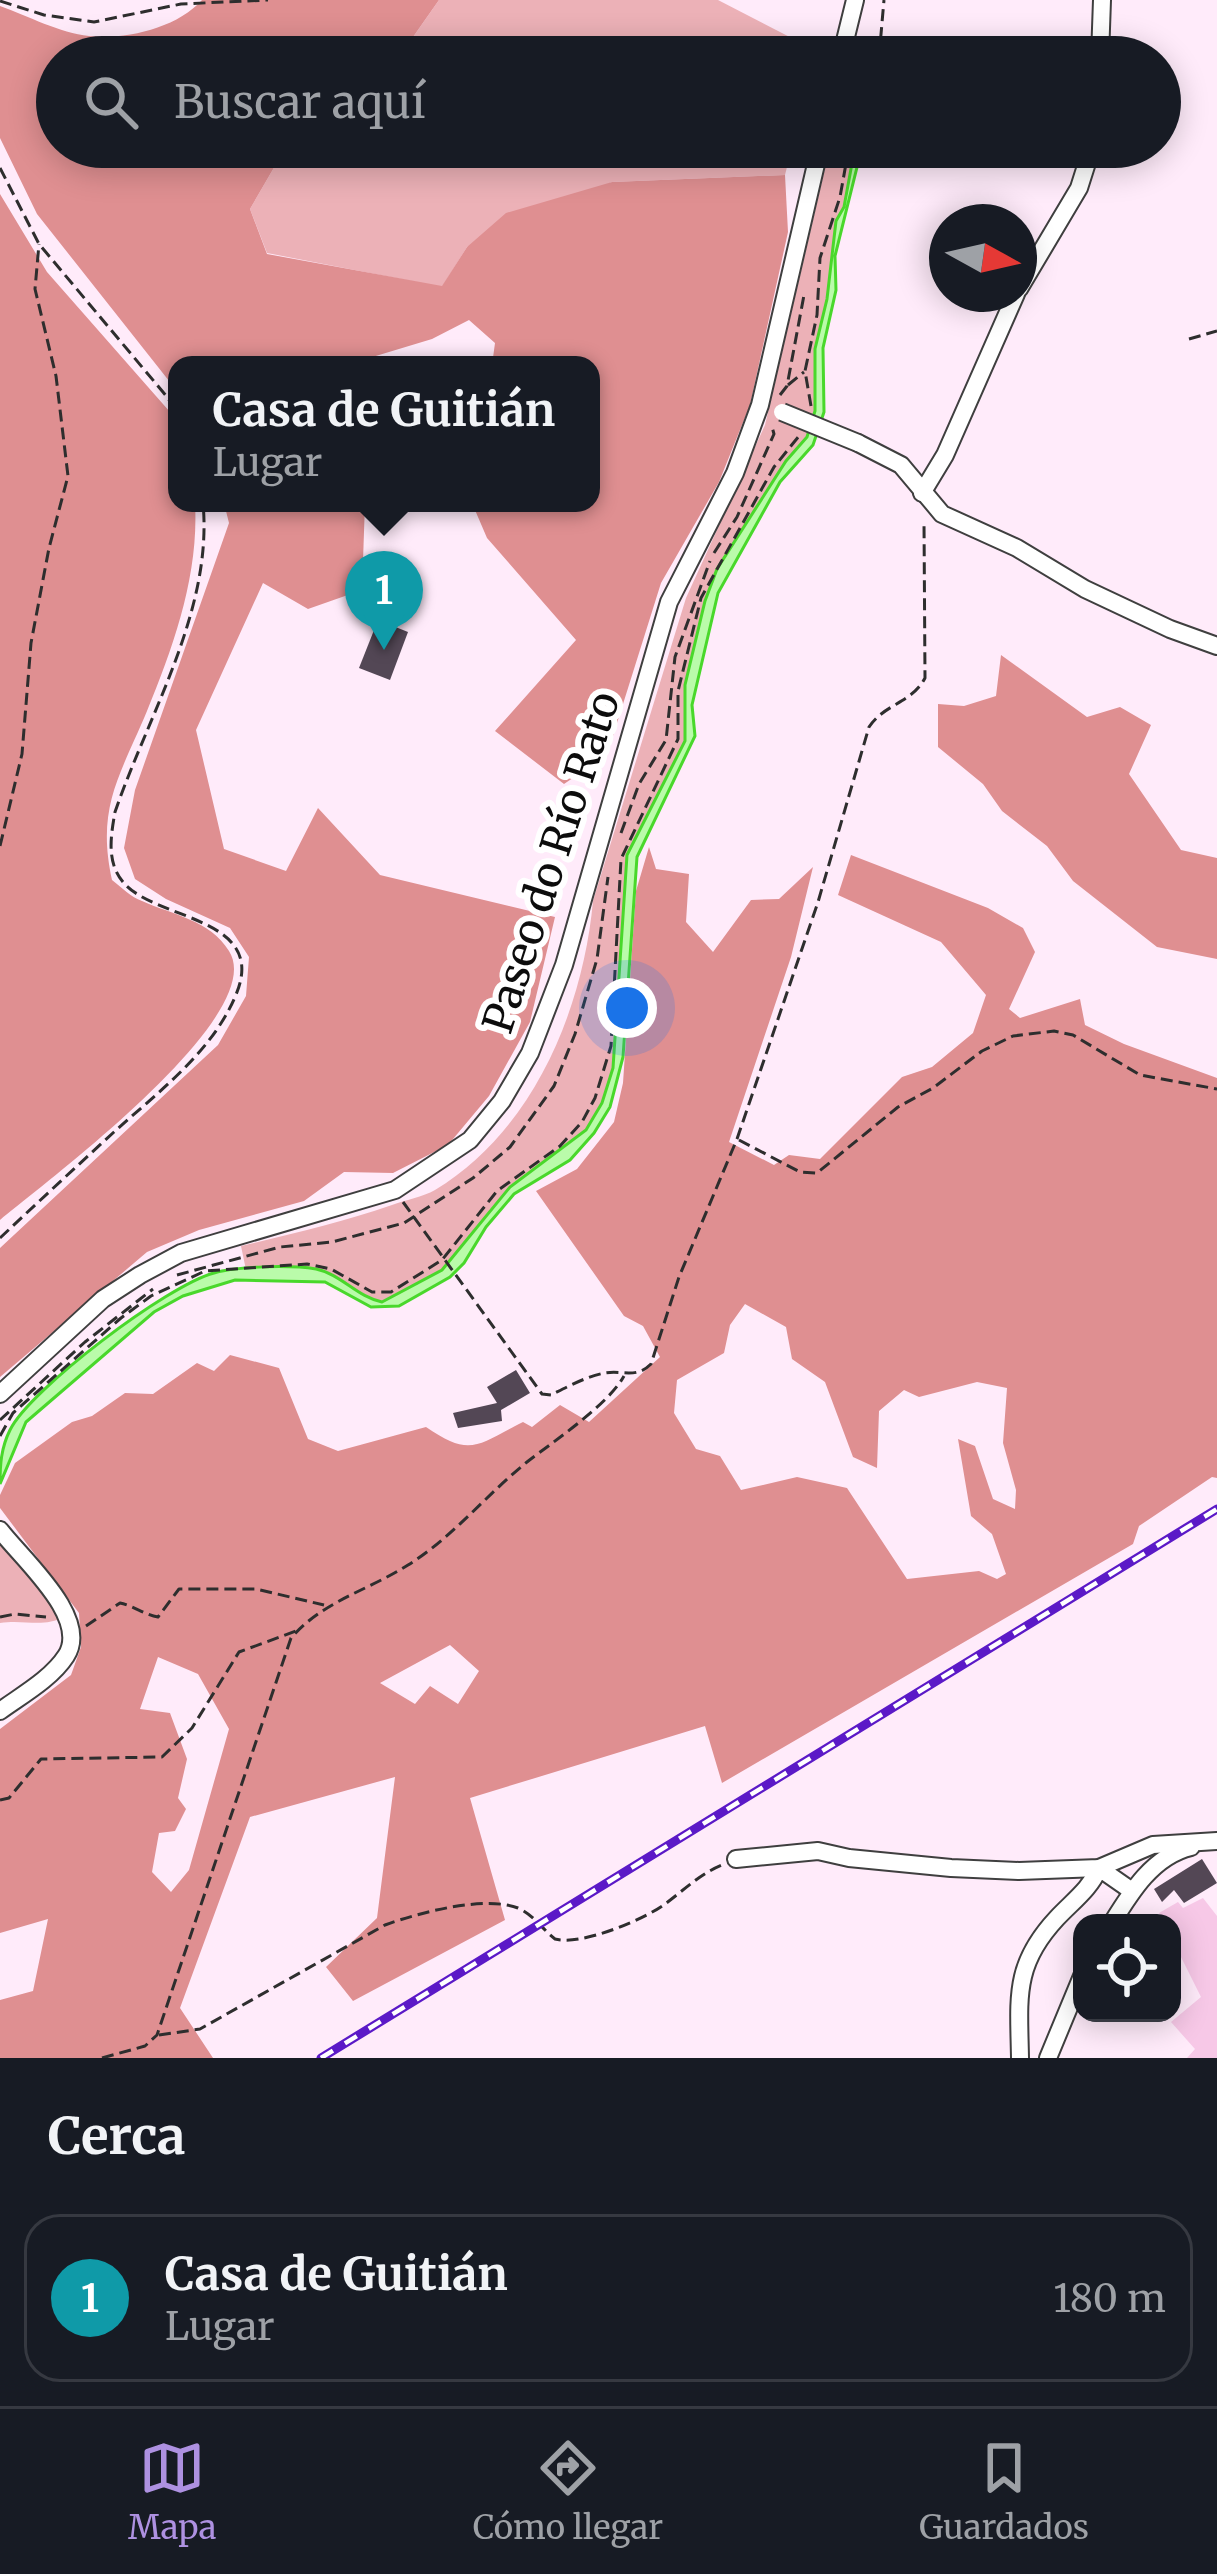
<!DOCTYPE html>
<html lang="es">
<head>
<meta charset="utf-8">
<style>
	body { margin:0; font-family:Merriweather,serif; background:#242831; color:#f1f3f6 }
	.controls { position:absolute; right:36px; bottom:36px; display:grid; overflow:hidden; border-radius:24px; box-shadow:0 6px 30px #0003 }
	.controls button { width:108px; height:108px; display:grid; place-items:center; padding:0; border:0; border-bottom:3px solid #363941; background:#171b24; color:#f1f3f6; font:60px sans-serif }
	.compass { position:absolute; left:929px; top:204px; width:108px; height:108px; border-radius:50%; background:#171b24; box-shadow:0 6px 30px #0003; rotate:98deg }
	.you { position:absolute; left:627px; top:1008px; width:42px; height:42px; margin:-30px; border:9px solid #fff; border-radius:50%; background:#1a73e8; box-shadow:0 0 0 18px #1a73e833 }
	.badge { display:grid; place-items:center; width:78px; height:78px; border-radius:50%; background:#ae91e1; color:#fff; font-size:39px; font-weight:700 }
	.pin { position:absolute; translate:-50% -99px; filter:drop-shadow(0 3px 6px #0008) }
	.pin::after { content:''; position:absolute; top:63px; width:42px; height:36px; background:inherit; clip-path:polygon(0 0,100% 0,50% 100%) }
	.popup { position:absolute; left:168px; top:356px; width:432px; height:156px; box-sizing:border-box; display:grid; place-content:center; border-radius:24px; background:#171b24; filter:drop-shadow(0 3px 9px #0005); font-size:39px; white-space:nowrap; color:#9ea1a6 }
	.popup b { font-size:45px; color:#f1f3f6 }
	.popup::after { content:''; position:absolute; left:50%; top:100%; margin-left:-24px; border:24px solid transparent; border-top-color:#171b24 }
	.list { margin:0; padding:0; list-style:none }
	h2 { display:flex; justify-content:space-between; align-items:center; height:156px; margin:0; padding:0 48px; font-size:51px }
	h2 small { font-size:39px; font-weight:400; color:#9ea1a6 }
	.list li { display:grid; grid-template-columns:78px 1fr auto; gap:36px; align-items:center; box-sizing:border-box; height:168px; margin:0 24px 24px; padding:0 24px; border:3px solid #363941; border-radius:36px }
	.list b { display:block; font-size:45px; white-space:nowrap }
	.list p { margin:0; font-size:39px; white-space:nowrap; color:#9ea1a6 }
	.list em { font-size:39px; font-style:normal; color:#9ea1a6 }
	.icon { flex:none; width:66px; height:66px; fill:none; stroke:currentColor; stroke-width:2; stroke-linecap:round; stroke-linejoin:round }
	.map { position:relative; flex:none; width:1217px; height:2058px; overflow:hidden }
	.search { position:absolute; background:#171b24; box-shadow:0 6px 30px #0003; left:36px; right:36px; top:36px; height:132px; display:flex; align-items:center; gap:30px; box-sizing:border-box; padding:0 42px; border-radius:66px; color:#9ea1a6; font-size:45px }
	.sheet { height:348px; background:#171b24 }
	nav { display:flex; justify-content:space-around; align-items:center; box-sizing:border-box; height:168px; border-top:3px solid #363941; background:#171b24; font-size:33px; color:#9ea1a6 }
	nav a { display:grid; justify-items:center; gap:6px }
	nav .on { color:#ae91e1 }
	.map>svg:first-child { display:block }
	.farmland { fill:#f7c8e7 }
	.green { fill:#ecb1b7 }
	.forest { fill:#df8f91; fill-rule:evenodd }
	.water { fill:#bafbaa; stroke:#49d82b; stroke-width:3 }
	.building { fill:#534755 }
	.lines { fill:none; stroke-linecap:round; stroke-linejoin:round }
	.minor-casing { stroke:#3f3f3f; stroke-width:20 }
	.path { stroke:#2e2e2e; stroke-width:3; stroke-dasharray:12 6; stroke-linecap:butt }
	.minor { stroke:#fff; stroke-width:16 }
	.rail-casing { stroke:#5b19c7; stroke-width:9 }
	.rail { stroke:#fff; stroke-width:4.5; stroke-dasharray:14; stroke-linecap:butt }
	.minor-bridge-casing { stroke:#3f3f3f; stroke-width:20; stroke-linecap:butt }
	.minor-bridge { stroke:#fff; stroke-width:16 }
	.labels { text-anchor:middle; stroke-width:12; stroke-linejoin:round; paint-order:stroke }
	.street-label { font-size:42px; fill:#0c0c0c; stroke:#fff }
</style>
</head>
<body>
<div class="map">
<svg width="1217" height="2058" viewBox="0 0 1217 2058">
	<rect width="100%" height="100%" fill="#ffebfa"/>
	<polygon class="farmland" points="1203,1898 1217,1916 1217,2058 1187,2058 1195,2049 1171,2022 1201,1997 1172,1939 1172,1923 1164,1923 1159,1913 1178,1902 1183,1908"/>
	<g class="green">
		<polygon points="439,0 718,0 815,50 813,57 399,57"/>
		<polygon points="286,147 792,147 785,175 612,182 467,247 442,287 267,253 250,209"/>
		<path d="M830,147H855L844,207L836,221L827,299L815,349V411L807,437L786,461L717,569L705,601L685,685V741L627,856L613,1068L602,1103L586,1130L510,1187L442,1270L381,1302L314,1269L246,1270L241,1246C292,1234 342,1222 392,1205C405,1200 423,1197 435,1190C533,1131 583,1010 593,901L686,598L765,425Z"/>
		<path d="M0,1541L65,1617C42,1628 24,1619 0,1623Z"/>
	</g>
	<g class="forest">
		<path d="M202,0H439L399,57H57V147H286L250,209L267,254L442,286L467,247L506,213L612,182L785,175L788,232L750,405L719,482L661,583L607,755L564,784L495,731L576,640L487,538L472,503H591V365H492L495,343L469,320L432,339L346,365H177V391L37,214L0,138V6C28,16 60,33 89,36C126,40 177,28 202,0Z"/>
		<path d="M0,194L47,272L170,412L177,430V503H195C199,575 174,645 147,711C120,776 96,807 112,880C122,888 131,897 142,901C173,915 210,920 229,951C270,1015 47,1181 0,1220Z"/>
		<polygon points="224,503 365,503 362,590 308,609 263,583 196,730 224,849 286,871 318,808 380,875 555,917 530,1022 489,1096 448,1145 393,1173 344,1172 304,1201 199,1230 147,1252 0,1377 0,1248 218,1045 246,996 249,957 230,928 166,899 135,879 124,848 135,790 229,523"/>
		<polygon points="1001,655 1087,717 1120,707 1151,725 1129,774 1181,850 1217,858 1217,959 1157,947 1073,881 1047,846 1002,811 983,784 938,747 938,704 964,706 996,696"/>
		<path d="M649,847L656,869L689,874L686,922L713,952L751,900L779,899L813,867L791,957L729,1142L774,1165L789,1155L820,1159L902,1077L932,1067L973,1033L986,995L941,942L838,895L851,855L988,908L1023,928L1035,952L1009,1009L1020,1018L1080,999L1085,1025L1124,1044L1217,1078V1478L1212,1477L1139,1526L1133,1544L722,1783L705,1726L470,1798L505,1920L353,2001L326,1967L377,1918L395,1777L250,1817L180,2008L213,2058H0V2000L33,1991L48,1919L0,1933V1729L71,1675L81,1647L79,1613L0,1508V1495L15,1463L72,1422L92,1416L125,1393L153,1394L197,1363L214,1371L230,1355L279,1368L308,1439L338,1451L426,1427C471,1458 477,1445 523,1422L532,1427L560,1405L589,1422L660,1357L643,1326L624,1316L536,1191L577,1169L614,1122L623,1083L636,891ZM745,1304L786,1327L792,1359L825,1382L853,1457L877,1468L879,1411L904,1390L919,1397L977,1382L1007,1388L1003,1443L1016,1490L1015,1509L993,1499L975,1446L958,1439L971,1516L992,1534L1006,1574L997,1579L979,1571L907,1579L847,1488L797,1477L741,1490L720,1456L696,1449L674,1413L677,1380L724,1353L730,1325ZM450,1645L479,1671L458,1704L430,1686L415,1704L380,1683ZM158,1657L198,1674L229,1729L189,1870L171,1892L152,1872L159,1833L175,1831L186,1809L178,1798L187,1759L170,1713L140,1709Z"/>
	</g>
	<path class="water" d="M855,147H862L835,256L836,290L823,348L824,412L813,445L780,482L718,593L692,705L695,736L637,857L623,1057L610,1107L594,1133L570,1160L514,1194L486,1227L464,1263L450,1277L399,1306L371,1307L325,1282L235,1280L183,1296L154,1312L26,1422L0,1484C0,1465 1,1448 10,1430C30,1389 168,1285 214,1273C237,1266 291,1265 316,1269C341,1274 357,1297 382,1302L442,1270L510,1187L586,1130L602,1103L613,1068L627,855L685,741V685L705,601L717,569L786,461L807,437L815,411V349L827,299L836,221L844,207Z"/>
	<g class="building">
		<polygon points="378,620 408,632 390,680 359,668"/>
		<polygon points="516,1370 530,1393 501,1410 502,1421 458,1428 453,1413 497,1403 487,1387"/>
		<polygon points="1202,1859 1217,1883 1184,1903 1174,1890 1162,1902 1154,1889"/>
	</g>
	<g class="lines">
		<defs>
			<g id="minor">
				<polyline points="841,57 855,0"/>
				<polyline points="1100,57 1102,0"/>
				<polyline points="1019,289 1079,188 1092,147"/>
				<polyline points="858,443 901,465 942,514 1017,548 1085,589 1170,629 1217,646"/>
				<polyline points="922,493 945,455 1016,294"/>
				<polyline points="0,1394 103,1299 140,1275 181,1253 395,1190 470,1140 502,1101 530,1053 564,965 669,602 735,473 760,405 820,147"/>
				<path d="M0,1530C22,1559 91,1618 66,1656C51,1679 22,1695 0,1711"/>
				<polyline points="736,1859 818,1851 849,1858 951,1868 1019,1871 1099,1868 1153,1845 1217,1841"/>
				<path d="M1112,1923C1131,1892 1153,1856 1191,1847"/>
				<path d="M1020,2058C1019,1998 1013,1965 1057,1918C1073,1901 1090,1889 1099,1868L1132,1891"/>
				<polyline points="1048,2058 1082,1976"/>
			</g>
		</defs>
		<use href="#minor" class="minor-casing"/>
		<g class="path">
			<polyline points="0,1 44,15 94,22 181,4 268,0"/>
			<polyline points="879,57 884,0"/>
			<polyline points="0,168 39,244 168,398 177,414"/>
			<polyline points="1189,339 1217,331"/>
			<polyline points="788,385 804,372"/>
			<polyline points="780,395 787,386 804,295"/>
			<polyline points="811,406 805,371 817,315 820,258 840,197 849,147"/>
			<polyline points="714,553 737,517 774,434 772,427"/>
			<polyline points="621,833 639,784 666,740 675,657 710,561"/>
			<polyline points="0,846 22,754 31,643 49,548 68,476 56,376 35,289 39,244"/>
			<polyline points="739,1140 800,1172 817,1173 898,1107 933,1088 982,1051 1013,1036 1054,1031 1073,1035 1140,1075 1217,1089"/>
			<path d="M403,1202L542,1394L551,1395C567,1387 587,1376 605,1373C623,1370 636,1379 651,1364L679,1277L737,1139L818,902L869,727C884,704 912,703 925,678L924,522"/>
			<path d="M0,1238C38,1202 76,1167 114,1132C158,1092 211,1053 235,997C271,916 155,921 123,882C106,862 111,835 115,812C149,713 213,610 203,503"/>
			<polyline points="177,1275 280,1247 332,1242 404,1223 473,1178 510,1147 554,1086 575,1034 597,959 608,877"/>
			<polyline points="0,1420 85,1342 153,1289"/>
			<polyline points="0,1436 13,1413 121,1318 151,1296 205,1271 307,1264 331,1269 372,1292 391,1292 442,1260 497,1191 560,1146 582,1122 595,1098 611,1046 621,859 678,739 678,691 701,598 774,467 799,436"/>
			<polyline points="0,1617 15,1614 46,1617"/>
			<path d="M86,1626L120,1603C134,1606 145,1615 158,1617L179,1589H256L324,1605"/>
			<polyline points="0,1800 9,1798 41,1759 162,1757 192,1728 239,1652 296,1631"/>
			<path d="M159,2035L200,2029L385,1925C418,1913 484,1895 518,1908C534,1915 542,1929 555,1939C581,1946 643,1920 665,1904C684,1890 700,1874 722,1865"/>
			<path d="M102,2058L145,2046L157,2035L291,1638C323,1601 367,1591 408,1565C453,1537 486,1495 527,1462C554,1441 608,1405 624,1376"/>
		</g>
		<use href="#minor" class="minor"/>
		<defs>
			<polyline id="rail" points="321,2058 1217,1509"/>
		</defs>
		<use href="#rail" class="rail-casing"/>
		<use href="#rail" class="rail"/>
		<defs>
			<polyline id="minor-bridge" points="782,412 858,443"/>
		</defs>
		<use href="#minor-bridge" class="minor-bridge-casing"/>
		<use href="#minor-bridge" class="minor-bridge"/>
	</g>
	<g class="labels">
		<g class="street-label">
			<text transform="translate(551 862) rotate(-72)" y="15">Paseo do Río Rato</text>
		</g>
	</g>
</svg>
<div class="controls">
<button><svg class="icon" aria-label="locate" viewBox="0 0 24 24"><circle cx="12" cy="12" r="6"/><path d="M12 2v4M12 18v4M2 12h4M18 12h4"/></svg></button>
</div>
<svg class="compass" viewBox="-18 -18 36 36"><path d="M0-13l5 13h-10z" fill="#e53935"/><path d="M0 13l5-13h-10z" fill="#9ea1a6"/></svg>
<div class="you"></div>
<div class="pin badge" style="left:384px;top:650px;background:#0f9aa8">1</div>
<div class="popup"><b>Casa de Guitián</b>Lugar</div>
<div class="search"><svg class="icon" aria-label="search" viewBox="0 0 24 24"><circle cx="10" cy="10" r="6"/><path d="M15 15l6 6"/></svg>Buscar aquí</div>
</div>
<section class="sheet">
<h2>Cerca<small></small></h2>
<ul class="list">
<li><span class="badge" style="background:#0f9aa8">1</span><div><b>Casa de Guitián</b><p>Lugar</p></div><em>180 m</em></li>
</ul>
</section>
<nav>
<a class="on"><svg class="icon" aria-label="map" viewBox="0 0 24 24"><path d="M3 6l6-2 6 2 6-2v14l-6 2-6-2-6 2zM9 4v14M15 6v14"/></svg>Mapa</a>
<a><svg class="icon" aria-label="directions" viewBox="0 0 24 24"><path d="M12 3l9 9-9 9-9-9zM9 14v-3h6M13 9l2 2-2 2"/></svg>Cómo llegar</a>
<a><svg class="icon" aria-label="saved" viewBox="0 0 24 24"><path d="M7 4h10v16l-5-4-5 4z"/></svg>Guardados</a>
</nav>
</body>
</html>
